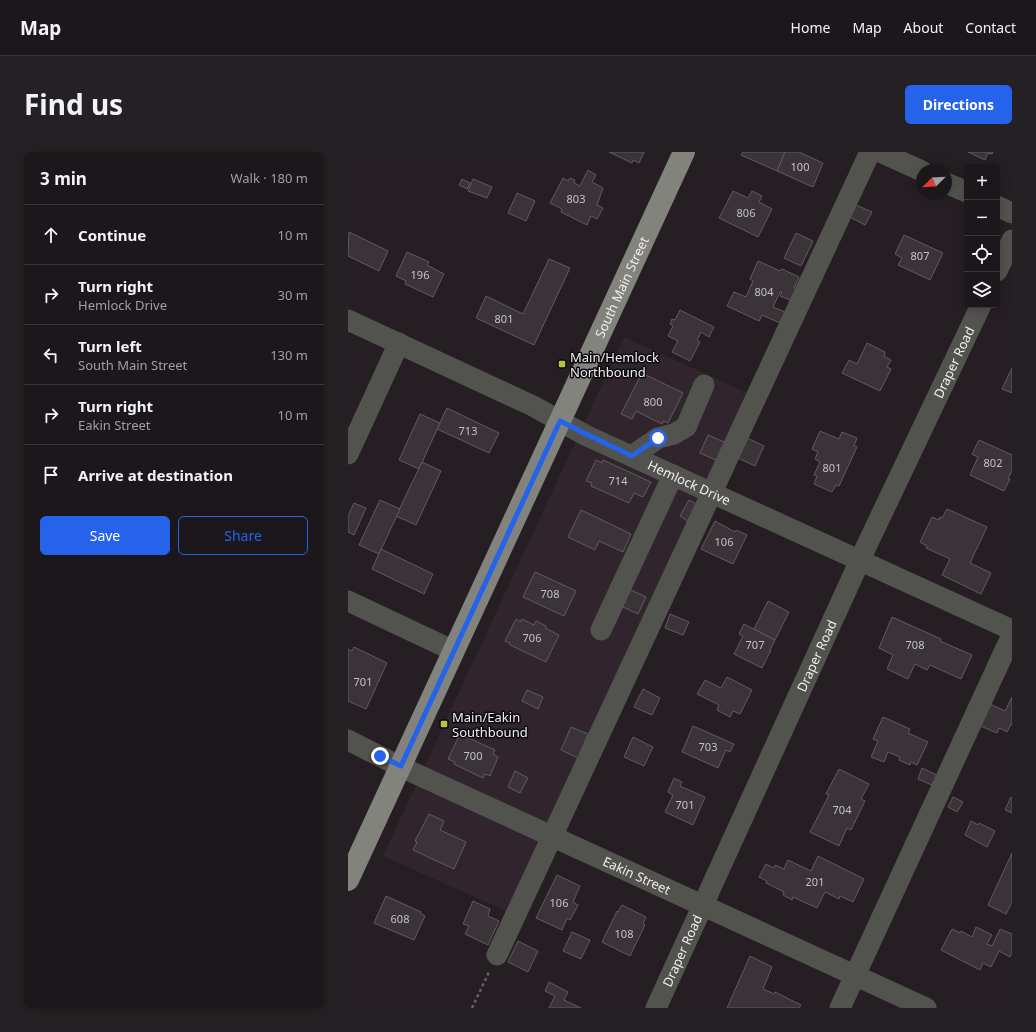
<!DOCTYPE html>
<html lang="en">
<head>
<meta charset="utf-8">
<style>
	body { margin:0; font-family:"Noto Sans",sans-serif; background:#252023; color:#f1f3f6 }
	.controls { position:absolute; right:12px; top:12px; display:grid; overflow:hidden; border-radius:6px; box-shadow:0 2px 10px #0003 }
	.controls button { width:36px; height:36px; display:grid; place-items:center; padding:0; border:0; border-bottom:1px solid #3a3639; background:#1c171a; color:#f1f3f6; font:20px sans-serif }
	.compass { position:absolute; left:568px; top:12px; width:36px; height:36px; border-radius:50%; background:#1c171a; box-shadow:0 2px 10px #0003; rotate:246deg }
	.stop { position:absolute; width:12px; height:12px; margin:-9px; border:3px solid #2563eb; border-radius:50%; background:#fff }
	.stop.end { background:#2563eb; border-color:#fff; box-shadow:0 1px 4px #0008 }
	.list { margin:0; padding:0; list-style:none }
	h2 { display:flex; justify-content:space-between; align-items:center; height:52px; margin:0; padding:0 16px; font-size:17px }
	h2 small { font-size:13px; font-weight:400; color:#a09fa2 }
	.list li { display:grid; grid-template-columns:26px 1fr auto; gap:12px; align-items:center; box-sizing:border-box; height:60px; padding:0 16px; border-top:1px solid #3a3639 }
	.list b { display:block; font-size:15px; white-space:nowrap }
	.list p { margin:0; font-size:13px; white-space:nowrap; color:#a09fa2 }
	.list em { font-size:13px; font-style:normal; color:#a09fa2 }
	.actions { display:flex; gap:8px; padding:12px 16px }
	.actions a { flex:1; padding:9px 0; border:1px solid #2563eb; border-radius:6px; text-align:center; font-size:14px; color:#2563eb }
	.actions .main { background:#2563eb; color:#fff }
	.icon { flex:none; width:22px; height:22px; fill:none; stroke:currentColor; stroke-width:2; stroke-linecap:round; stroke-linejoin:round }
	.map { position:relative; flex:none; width:664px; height:856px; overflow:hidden; border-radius:6px }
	header { display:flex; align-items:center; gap:24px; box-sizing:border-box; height:56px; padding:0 20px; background:#1c171a; border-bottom:1px solid #3a3639 }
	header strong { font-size:19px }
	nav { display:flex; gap:22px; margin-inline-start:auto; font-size:14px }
	.intro { display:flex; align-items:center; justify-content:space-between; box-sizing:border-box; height:96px; padding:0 24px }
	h1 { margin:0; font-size:28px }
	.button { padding:10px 18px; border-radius:6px; background:#2563eb; color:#fff; font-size:14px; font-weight:700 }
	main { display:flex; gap:24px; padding:0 24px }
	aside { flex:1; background:#1c171a; border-radius:6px; box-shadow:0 2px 10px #0003 }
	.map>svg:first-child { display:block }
	.built { fill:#30252d }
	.building { fill:#3a3439; stroke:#615b5f }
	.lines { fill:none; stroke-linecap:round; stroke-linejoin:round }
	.path { stroke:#686266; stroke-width:2.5; stroke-dasharray:3 3; stroke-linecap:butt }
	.minor { stroke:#52534f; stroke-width:21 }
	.major { stroke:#82837d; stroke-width:22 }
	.route { stroke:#2563eb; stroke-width:5 }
	.poi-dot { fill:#b6c148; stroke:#0c0a0c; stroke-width:1.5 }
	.labels { text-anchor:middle; stroke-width:3; stroke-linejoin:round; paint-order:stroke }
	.number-label { font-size:11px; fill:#c4c0c2 }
	.street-label { font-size:13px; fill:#f2eef0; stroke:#0c0a0c }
	.poi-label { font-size:13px; fill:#f2eef0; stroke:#0c0a0c; text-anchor:start }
</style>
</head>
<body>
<header>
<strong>Map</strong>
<nav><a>Home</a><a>Map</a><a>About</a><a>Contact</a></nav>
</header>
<div class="intro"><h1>Find us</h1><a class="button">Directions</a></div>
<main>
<aside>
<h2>3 min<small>Walk · 180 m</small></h2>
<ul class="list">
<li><svg class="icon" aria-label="ahead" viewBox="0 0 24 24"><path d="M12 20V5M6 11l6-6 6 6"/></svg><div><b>Continue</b></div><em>10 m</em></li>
<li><svg class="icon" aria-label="right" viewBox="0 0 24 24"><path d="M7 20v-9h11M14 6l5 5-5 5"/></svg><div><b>Turn right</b><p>Hemlock Drive</p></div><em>30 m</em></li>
<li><svg class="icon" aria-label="left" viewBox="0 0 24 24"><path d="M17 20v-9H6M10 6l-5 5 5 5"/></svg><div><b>Turn left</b><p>South Main Street</p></div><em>130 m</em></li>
<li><svg class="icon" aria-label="right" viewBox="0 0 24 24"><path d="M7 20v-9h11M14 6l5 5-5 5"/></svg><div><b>Turn right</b><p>Eakin Street</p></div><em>10 m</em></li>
<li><svg class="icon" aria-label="arrive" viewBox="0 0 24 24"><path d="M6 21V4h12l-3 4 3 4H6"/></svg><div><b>Arrive at destination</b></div></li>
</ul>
<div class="actions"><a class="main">Save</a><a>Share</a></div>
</aside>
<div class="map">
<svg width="664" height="856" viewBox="0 0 664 856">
	<rect width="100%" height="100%" fill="#251f23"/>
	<polygon class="built" points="276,185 404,243 160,760 35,704"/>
	<g class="building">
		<polygon points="261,0 296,0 291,11 285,8 284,11"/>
		<polygon points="395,0 437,0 429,19 393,3"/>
		<polygon points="437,0 451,0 475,11 465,35 429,19"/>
		<polygon points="620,0 645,0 644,2 640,1 637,8"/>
		<polygon points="240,18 248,23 244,30 255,36 249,53 255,56 249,67 243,64 239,73 213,60 214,57 202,51 215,26 220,29 222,26 227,28 226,31 232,34"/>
		<polygon points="114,27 122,31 119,37 111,33"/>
		<polygon points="125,27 144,35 139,46 120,39"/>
		<polygon points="385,39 400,46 404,39 414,44 411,50 424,57 410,85 371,66"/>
		<polygon points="169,41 187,49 178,69 160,61"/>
		<polygon points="506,52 524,60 517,73 500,64"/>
		<polygon points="1,80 40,99 31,119 0,104"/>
		<polygon points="448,81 465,89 453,114 436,106"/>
		<polygon points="556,83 595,101 582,128 550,113 554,106 547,102"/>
		<polygon points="59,100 81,110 79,113 96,122 85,145 57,132 58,129 48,124"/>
		<polygon points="201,107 222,116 186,193 128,166 138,144 175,162"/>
		<polygon points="410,109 432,119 434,117 451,125 446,136 448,137 442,148 432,144 434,140 432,140 425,155 437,160 432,171 414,163 411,169 379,154 386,140 398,145 405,129 402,127"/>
		<polygon points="332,158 366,175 361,185 353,180 349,188 352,190 342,209 324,200 330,189 320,184 325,174 322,172 324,167 327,168"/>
		<polygon points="519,191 537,200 536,204 543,208 539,215 543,217 532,239 494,221 501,208 509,212"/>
		<polygon points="664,216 664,241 654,237"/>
		<polygon points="294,221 335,241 320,271 315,269 314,272 288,259 284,267 273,262"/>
		<polygon points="99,256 151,281 141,301 89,277"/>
		<polygon points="72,262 92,271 71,317 51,308"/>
		<polygon points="472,279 491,287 494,280 509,286 506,294 509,295 491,334 488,333 484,340 466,332 469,324 466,323 472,310 467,307 470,300 464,297"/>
		<polygon points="360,283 378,291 370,309 352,301"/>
		<polygon points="397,285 416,294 407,314 388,305"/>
		<polygon points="631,288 664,303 664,318 660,327 662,327 656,339 622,323 630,305 624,302"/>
		<polygon points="248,308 254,311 255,308 303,330 295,345 286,341 281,351 243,334 244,331 238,329"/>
		<polygon points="74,310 93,319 68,373 48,364"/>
		<polygon points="32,348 52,357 31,402 11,393"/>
		<polygon points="341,348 350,353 341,370 332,364"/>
		<polygon points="6,351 18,356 6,383 0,380 0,364"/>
		<polygon points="599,357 639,375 622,411 643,421 633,442 594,423 602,407 578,396 579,394 572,390 584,365 591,368 592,365 594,366"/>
		<polygon points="233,358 283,382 275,400 251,389 247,398 220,385"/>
		<polygon points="367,369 387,380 388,378 399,383 385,412 353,397"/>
		<polygon points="33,397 85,422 76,442 24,417"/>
		<polygon points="187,420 228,439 216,464 175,445"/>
		<polygon points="281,437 298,445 290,462 273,454"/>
		<polygon points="420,449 441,460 427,488 406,477"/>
		<polygon points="322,462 341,470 335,483 317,476"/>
		<polygon points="544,465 593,487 592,489 624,503 613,527 582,513 579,518 567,512 560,527 539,517 545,503 531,496"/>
		<polygon points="168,467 173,470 174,467 186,473 188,469 198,474 197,476 211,483 198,510 162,493 162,491 157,489"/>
		<polygon points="396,472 427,488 422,498 423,498 414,516 386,502 395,484 391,482"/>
		<polygon points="6,495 39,511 18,557 0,549 0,497 4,499"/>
		<polygon points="379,525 404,538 392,562 385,559 382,565 369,558 371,553 349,542 357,528 373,536"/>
		<polygon points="295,537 312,546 304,563 286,555"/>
		<polygon points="179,538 195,545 190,557 174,549"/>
		<polygon points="664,545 664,573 663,572 659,580 651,576 649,581 630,573 640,551 657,559"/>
		<polygon points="535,565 562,577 560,581 580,590 569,613 563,610 562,613 551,608 552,605 540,600 536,610 523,605 530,589 525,587"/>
		<polygon points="345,574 386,592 382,600 378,598 370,616 334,600"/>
		<polygon points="223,575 240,582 230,606 213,598"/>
		<polygon points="112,582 147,598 145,602 150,605 142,624 137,622 135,626 106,612 107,610 100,607"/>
		<polygon points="285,585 305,595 296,614 276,605"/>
		<polygon points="574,616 591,624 586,634 570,627"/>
		<polygon points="491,617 521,632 513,647 517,649 503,678 499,676 491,694 462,680 481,643 478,642"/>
		<polygon points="167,619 180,626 172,641 160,635"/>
		<polygon points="326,626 334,630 332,634 357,645 345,673 317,660 325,643 320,640"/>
		<polygon points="605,645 615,650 609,660 600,655"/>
		<polygon points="663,645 664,646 664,661 657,658"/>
		<polygon points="81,662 96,669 92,678 118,690 106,717 65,698 69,690 67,689"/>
		<polygon points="623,669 630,673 631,671 647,679 639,695 617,683"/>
		<polygon points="664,701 664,750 658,762 640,753"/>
		<polygon points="470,704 516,727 505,750 492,744 491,747 477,740 469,756 445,745 444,748 435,743 436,740 418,731 419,729 411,725 418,712 426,716 427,713 436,717 440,708 463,719"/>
		<polygon points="209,723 232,734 225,750 230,753 222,768 219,766 214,778 188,766"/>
		<polygon points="38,744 73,760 72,761 77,764 66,788 26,771"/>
		<polygon points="125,749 142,757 140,764 151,769 140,793 117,782 121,774 115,772"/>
		<polygon points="274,753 298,765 295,772 297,773 282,804 254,790 269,759 270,760"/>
		<polygon points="628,775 644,783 639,792 644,794 652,777 664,782 664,801 662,805 651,799 643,815 635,811 632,818 593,798 604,777 612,781 613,779 624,785"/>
		<polygon points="224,780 242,788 233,807 215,799"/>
		<polygon points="170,789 190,799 180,820 160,810"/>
		<polygon points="402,804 424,815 415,837 426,842 427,840 453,853 451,856 379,856"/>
		<polygon points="201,830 220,840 216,848 233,856 201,856 207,844 197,839"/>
	</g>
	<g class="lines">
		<polyline class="path" points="124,856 141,820"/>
		<g class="minor">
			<polyline points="532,0 574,19"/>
			<polyline points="598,31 619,40"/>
			<polyline points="649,54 664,61"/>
			<polyline points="649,119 664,88"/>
			<path id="s1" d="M0,168L185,254L237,283L664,478"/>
			<polyline points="0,302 51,191"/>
			<polyline points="284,304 310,286 326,282 338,275 356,233"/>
			<polyline points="0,449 106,499"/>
			<polyline points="253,478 325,323"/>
			<path id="s2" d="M0,588L53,615L578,856"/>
			<polyline points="149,803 522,0"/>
			<path id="s3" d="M308,856L518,395L633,153"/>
			<polyline points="492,856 664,483"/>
		</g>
		<path class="major" id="s4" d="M0,728L336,0"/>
	</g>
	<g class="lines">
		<polyline class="route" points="32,604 53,614 212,269 238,282 284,304 310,286"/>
	</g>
	<g class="poi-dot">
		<rect x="210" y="208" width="8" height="8" rx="2"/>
		<rect x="92" y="568" width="8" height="8" rx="2"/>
	</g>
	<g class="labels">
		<g class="number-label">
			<text x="452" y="19">100</text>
			<text x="228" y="51">803</text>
			<text x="398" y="65">806</text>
			<text x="572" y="108">807</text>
			<text x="72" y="127">196</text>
			<text x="416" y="144">804</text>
			<text x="156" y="171">801</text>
			<text x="305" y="254">800</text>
			<text x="120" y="283">713</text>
			<text x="645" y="315">802</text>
			<text x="484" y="320">801</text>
			<text x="270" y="333">714</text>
			<text x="376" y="394">106</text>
			<text x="202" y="446">708</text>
			<text x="184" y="490">706</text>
			<text x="407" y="497">707</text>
			<text x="567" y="497">708</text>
			<text x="15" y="534">701</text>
			<text x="360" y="599">703</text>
			<text x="125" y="608">700</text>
			<text x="337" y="657">701</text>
			<text x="494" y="662">704</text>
			<text x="467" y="734">201</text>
			<text x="211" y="755">106</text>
			<text x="52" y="771">608</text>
			<text x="276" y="786">108</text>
		</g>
		<g class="street-label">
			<text dy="5" stroke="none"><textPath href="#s4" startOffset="653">South Main Street</textPath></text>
			<text dy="5" stroke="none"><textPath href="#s3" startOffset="711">Draper Road</textPath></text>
			<text dy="5" stroke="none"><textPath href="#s1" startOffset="378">Hemlock Drive</textPath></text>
			<text dy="5" stroke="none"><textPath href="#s3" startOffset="387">Draper Road</textPath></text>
			<text dy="5" stroke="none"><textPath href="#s2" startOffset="319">Eakin Street</textPath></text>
			<text dy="5" stroke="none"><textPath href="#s3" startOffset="63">Draper Road</textPath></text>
		</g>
		<g class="poi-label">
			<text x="222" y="210">Main/Hemlock<tspan x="222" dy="15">Northbound</tspan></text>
			<text x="104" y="570">Main/Eakin<tspan x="104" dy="15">Southbound</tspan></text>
		</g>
	</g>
</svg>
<div class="controls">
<button>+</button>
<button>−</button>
<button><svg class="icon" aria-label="locate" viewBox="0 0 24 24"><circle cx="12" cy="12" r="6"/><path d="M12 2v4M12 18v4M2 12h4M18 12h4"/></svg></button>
<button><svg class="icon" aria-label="layers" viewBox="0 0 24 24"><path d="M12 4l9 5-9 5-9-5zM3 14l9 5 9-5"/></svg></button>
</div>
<svg class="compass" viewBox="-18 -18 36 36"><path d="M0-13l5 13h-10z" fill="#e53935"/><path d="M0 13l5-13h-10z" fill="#a09fa2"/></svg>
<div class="stop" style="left:310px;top:286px"></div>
<div class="stop end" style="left:32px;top:604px"></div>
</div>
</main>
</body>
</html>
